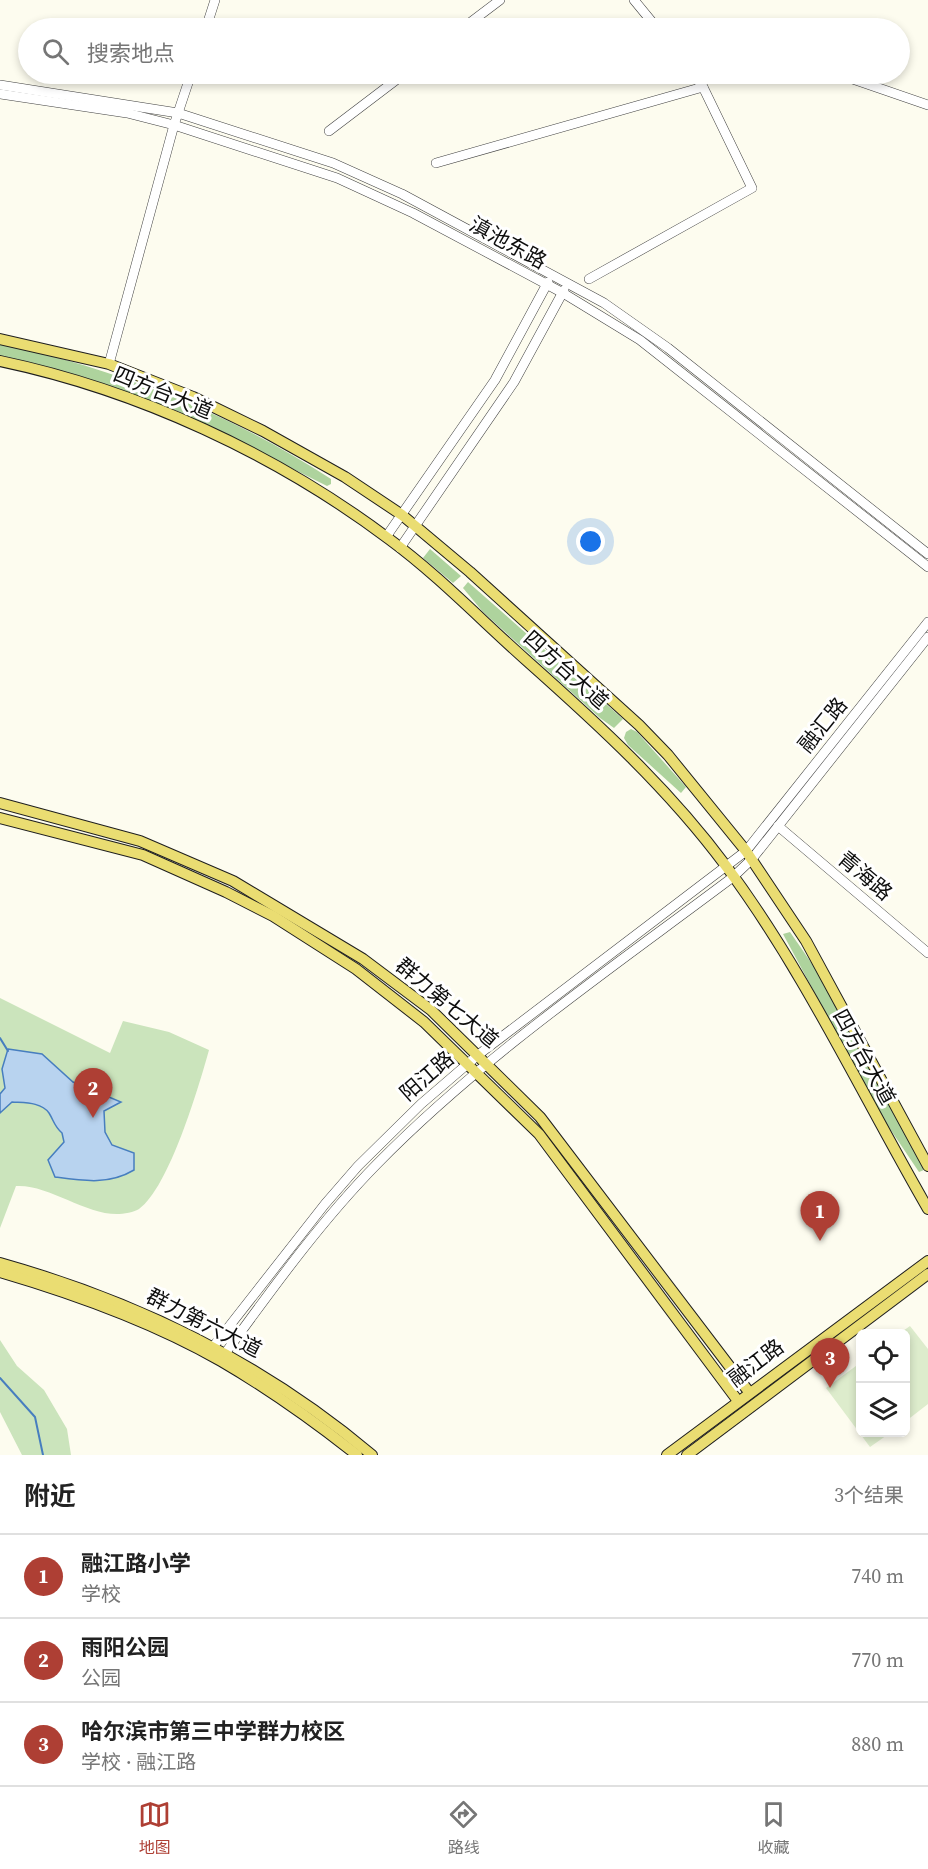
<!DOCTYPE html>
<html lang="zh">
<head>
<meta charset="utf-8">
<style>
	body { margin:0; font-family:"Source Serif 4","Noto Sans SC",serif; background:#f2f2f2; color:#222 }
	.controls { position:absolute; right:18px; bottom:18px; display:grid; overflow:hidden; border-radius:9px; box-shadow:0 3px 9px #0003 }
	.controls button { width:54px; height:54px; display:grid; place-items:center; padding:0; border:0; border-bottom:2px solid #e0e0e0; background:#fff; color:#222; font:30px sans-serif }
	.you { position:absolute; left:591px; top:542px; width:21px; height:21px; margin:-15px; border:4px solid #fff; border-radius:50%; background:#1a73e8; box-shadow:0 0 0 9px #1a73e833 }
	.badge { display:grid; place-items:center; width:39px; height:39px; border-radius:50%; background:#ae3f34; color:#fff; font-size:20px; font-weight:700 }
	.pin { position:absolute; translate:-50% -50px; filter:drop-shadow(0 2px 3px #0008) }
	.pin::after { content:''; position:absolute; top:32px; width:21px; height:18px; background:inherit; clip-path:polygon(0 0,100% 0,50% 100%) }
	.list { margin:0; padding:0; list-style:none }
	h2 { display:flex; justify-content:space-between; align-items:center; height:78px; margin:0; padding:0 24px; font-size:26px }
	h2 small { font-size:20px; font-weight:400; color:#767676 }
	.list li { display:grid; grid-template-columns:39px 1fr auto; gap:18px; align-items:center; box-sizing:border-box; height:84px; padding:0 24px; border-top:2px solid #e0e0e0 }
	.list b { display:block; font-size:22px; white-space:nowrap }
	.list p { margin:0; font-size:20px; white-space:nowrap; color:#767676 }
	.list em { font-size:20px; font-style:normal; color:#767676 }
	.icon { flex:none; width:33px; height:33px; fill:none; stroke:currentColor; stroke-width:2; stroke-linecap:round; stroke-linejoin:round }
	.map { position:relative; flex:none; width:928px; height:1455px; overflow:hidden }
	.search { position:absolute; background:#fff; box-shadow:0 3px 9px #0003; left:18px; right:18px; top:18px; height:66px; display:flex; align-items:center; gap:15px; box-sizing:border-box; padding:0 21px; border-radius:33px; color:#767676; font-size:22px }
	.sheet { height:330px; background:#fff }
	nav { display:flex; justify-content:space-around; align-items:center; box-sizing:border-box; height:84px; border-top:2px solid #e0e0e0; background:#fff; font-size:16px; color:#767676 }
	nav a { display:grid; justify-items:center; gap:3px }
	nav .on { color:#ae3f34 }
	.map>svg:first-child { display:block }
	.green { fill:#cbe4bc }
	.forest { fill:#aed39d }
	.pitch { fill:#ddeccc }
	.water { fill:#b8d3ef; stroke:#477ebf; stroke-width:1.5 }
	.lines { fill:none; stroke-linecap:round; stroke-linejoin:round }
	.stream { stroke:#477ebf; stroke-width:2 }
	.minor-casing { stroke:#404040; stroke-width:10 }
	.major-casing { stroke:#1e1e1e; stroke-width:12 }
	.minor { stroke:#fff; stroke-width:9 }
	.major { stroke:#eadd72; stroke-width:10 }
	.labels { text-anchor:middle; stroke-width:6; stroke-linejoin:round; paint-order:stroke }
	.street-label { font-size:21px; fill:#0d0d0d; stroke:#fff }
</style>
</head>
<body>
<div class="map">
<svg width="928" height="1455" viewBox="0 0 928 1455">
	<rect width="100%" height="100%" fill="#fdfcef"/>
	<g class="green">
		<path d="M0,998L110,1053L123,1021L169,1032L209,1050C199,1086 169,1188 139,1209C135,1212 123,1214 117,1214C84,1214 48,1184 16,1186L0,1228Z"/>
		<polygon points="0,1340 17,1366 44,1390 67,1429 71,1455 22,1455 0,1412"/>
	</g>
	<g class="forest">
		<path d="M0,343C123,372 224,410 331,479V484L327,486L180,412L92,381L0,356Z"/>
		<polygon points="430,549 461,576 453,583 423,558"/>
		<polygon points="468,582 623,719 614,728 600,718 483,612 463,588"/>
		<polygon points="631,729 637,732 686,787 681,793 628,745 624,738 626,732"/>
		<polygon points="790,932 819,974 903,1126 924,1170 919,1172 880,1114 783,934"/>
	</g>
	<g class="pitch">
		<polygon points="910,1326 928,1349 928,1404 906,1421 906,1334 900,1333"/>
		<polygon points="860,1363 860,1432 890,1433 870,1447 826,1388"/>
	</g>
	<path class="water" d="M8,1049L42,1054L73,1082L121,1102L104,1111L105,1132L112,1145L134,1153V1170C109,1185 84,1181 55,1177L48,1160L64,1142L62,1133C54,1126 54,1121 49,1113C41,1102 25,1103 12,1102L0,1113V1094L5,1088L2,1069Z"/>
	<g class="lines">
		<g class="stream">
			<polyline points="0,1038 8,1051"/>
			<polyline points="0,1378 35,1417 43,1455"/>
		</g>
		<defs>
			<g id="minor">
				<polyline points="634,0 657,28"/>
				<polyline points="586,26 599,28"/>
				<polyline points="206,28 215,0"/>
				<polyline points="463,28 500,0"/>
				<polyline points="838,74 928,105"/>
				<polyline points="0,85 178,113 333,163 402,194 604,303 668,348 928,554"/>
				<polyline points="0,94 127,113 174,125 337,178 413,213 563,293 640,340 928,567"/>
				<polyline points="329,131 404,74"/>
				<polyline points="436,163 703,87"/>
				<polyline points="589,279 752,188 703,87 693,74"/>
				<polyline points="109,364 174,125 191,74"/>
				<polyline points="386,537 495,380 548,282"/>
				<polyline points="400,548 514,382 564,290"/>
				<polyline points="778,826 928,953"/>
				<polyline points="209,1352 325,1204 358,1166 421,1104 478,1055 746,851 928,622"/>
				<path d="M221,1359C270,1292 319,1223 377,1164C484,1055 612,968 733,877L752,859L928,637"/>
			</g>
			<g id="major">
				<polyline points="0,339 109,364 193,397 263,431 345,477 402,515 470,572 639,725 668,755 746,851 806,941 928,1166"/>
				<path d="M0,361C138,390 276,454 389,539C438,575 481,620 526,660C598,724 668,788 726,866C805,972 862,1095 928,1209"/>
				<polyline points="0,803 140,841 233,881 363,959 431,1010 540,1117 749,1392"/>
				<polyline points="0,818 143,855 226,892 273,916 356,969 424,1022 539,1134 738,1401"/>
				<path d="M0,1263C138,1302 261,1362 372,1455"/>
				<path d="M0,1272C75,1294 153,1322 221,1361C269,1389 314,1421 357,1455"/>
				<polyline points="667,1455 928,1261"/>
				<polyline points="687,1455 928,1274"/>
			</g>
		</defs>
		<use href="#minor" class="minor-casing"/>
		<use href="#major" class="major-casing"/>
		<use href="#minor" class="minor"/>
		<use href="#major" class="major"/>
	</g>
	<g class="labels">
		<g class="street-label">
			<text transform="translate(508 243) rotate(29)" y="7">滇池东路</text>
			<text transform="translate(163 393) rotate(22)" y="7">四方台大道</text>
			<text transform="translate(566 670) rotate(42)" y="7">四方台大道</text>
			<text transform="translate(823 725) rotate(-51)" y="7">融汇路</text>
			<text transform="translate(865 876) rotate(40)" y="7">青海路</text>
			<text transform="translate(447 1003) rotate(40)" y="7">群力第七大道</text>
			<text transform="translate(864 1057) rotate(61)" y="7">四方台大道</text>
			<text transform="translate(427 1076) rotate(-41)" y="7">阳江路</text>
			<text transform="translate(204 1323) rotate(27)" y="7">群力第六大道</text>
			<text transform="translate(756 1363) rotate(-37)" y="7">融江路</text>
		</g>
	</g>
</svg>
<div class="controls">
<button><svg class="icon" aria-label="locate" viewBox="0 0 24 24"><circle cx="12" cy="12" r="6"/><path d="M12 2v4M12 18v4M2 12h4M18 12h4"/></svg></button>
<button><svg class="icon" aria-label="layers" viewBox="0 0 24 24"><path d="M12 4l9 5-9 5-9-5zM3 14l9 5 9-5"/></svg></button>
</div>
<div class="you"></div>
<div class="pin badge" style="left:820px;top:1241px">1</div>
<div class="pin badge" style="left:93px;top:1118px">2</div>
<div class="pin badge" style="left:830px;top:1388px">3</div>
<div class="search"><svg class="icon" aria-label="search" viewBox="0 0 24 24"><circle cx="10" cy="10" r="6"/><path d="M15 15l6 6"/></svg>搜索地点</div>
</div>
<section class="sheet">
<h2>附近<small>3个结果</small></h2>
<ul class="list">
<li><span class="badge">1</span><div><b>融江路小学</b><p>学校</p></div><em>740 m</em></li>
<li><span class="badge">2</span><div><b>雨阳公园</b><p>公园</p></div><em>770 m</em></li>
<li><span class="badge">3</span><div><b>哈尔滨市第三中学群力校区</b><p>学校 · 融江路</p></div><em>880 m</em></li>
</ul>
</section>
<nav>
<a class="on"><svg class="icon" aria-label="map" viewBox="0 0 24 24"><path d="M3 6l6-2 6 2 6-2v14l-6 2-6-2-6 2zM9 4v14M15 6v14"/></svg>地图</a>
<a><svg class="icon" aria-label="directions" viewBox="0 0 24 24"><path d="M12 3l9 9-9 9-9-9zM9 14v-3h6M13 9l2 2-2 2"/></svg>路线</a>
<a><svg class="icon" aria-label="saved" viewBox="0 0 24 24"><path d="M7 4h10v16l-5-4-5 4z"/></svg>收藏</a>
</nav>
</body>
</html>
